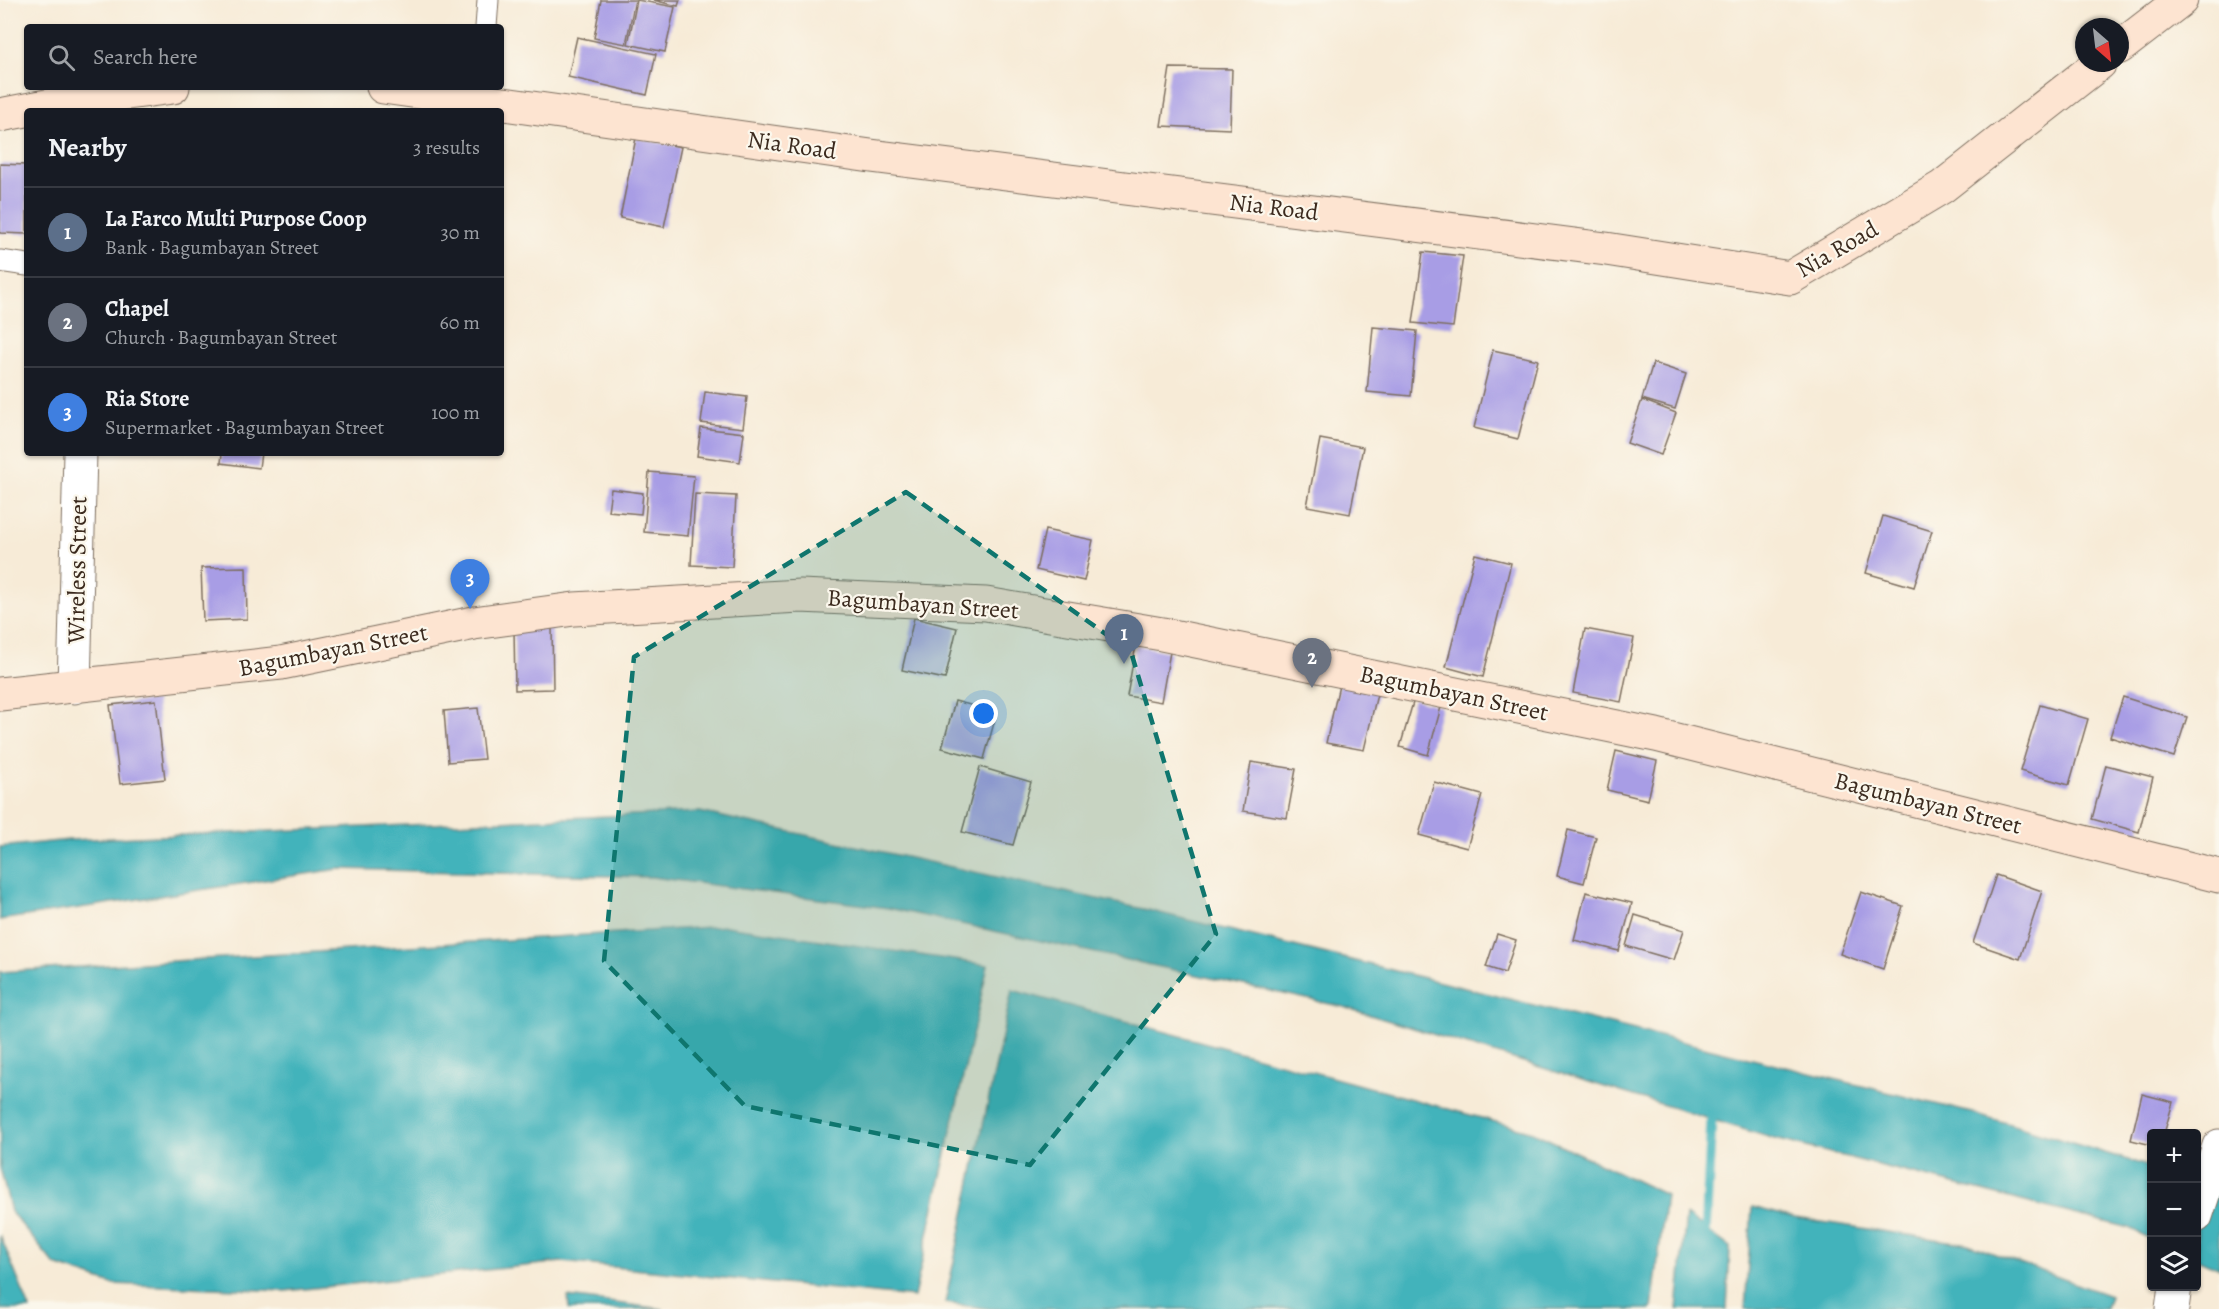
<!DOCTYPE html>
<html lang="en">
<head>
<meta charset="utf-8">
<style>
	body { margin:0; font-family:Alegreya,serif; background:#20242c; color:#f1f3f6 }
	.controls { position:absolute; right:18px; bottom:18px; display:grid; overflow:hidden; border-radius:6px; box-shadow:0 2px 4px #0004 }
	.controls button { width:54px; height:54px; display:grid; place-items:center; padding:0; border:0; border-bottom:2px solid #363941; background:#171b24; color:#f1f3f6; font:30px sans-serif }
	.compass { position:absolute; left:2075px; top:18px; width:54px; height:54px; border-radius:50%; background:#171b24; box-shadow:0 2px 4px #0004; rotate:152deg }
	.you { position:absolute; left:984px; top:714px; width:21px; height:21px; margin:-15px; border:4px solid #fff; border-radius:50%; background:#1a73e8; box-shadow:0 0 0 9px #1a73e833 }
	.badge { display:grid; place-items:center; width:39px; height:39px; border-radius:50%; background:#0b8043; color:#fff; font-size:20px; font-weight:700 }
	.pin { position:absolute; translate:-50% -50px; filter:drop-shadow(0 2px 3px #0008) }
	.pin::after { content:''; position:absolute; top:32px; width:21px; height:18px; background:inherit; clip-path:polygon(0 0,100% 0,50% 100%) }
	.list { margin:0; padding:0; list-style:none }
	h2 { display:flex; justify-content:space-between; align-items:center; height:78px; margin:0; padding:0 24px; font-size:26px }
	h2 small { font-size:20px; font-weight:400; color:#9ea1a6 }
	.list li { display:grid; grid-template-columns:39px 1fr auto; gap:18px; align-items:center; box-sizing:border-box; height:90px; padding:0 24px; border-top:2px solid #363941 }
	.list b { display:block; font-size:22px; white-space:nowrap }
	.list p { margin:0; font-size:20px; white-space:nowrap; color:#9ea1a6 }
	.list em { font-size:20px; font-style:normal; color:#9ea1a6 }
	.icon { flex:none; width:33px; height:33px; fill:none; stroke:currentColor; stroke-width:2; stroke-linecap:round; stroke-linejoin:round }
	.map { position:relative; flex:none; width:2219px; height:1309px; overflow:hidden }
	.search { position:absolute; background:#171b24; box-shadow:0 2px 4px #0004; left:24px; top:24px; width:480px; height:66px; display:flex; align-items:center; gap:15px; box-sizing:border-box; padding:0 21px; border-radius:6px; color:#9ea1a6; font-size:22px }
	.panel { position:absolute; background:#171b24; box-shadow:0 2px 4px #0004; left:24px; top:108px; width:480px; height:348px; border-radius:6px }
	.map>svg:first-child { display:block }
	.water { fill:#43b3bb; stroke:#3f6e6c; stroke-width:1.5 }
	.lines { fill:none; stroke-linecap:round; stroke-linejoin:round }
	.stream { stroke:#43b3bb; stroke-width:10 }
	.building { fill:#a89de5 }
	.lane-casing { stroke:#7d6e5f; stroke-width:23 }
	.street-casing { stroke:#7d6e5f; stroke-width:35 }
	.secondary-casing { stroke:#7d6e5f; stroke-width:35 }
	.lane { stroke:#fff; stroke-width:21 }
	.street { stroke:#fff; stroke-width:33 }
	.secondary { stroke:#fde4d1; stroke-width:33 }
	.marked { fill:#0f766e; fill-opacity:0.2; stroke:#0f766e; stroke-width:4.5; stroke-dasharray:12 8; stroke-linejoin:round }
	.labels { text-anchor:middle; stroke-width:4.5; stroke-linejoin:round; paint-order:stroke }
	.street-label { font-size:24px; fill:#3b2a1e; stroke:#fbf7ec }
</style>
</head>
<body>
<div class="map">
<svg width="2219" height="1309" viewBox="0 0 2219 1309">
	<rect width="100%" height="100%" fill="#fbf7ec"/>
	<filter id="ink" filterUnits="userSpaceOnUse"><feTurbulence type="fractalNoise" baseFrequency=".0167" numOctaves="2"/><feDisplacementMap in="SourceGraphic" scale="12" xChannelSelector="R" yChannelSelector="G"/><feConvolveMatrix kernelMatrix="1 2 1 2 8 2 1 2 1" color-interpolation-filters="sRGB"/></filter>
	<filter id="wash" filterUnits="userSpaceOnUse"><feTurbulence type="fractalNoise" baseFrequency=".008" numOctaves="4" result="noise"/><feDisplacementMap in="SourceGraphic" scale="24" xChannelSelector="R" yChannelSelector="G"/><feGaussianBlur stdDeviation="1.35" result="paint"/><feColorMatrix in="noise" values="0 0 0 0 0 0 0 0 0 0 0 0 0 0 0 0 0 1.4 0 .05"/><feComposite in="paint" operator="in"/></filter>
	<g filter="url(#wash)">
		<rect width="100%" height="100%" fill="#f7ebd7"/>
		<g class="water">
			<polygon points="700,812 1148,910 1980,1115 2151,1167 2151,1239 2129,1228 1775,1139 1344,1007 888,908 652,877 339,869 0,920 0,847 69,840"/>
			<polygon points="726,926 988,965 914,1297 562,1262 285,1291 112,1284 55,1265 11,1212 0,1167 0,972"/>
			<polygon points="1012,990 1533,1132 1666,1195 1652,1309 993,1309 945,1303"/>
			<polygon points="2196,1181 2219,1188 2219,1269 2197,1259"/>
			<polygon points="1752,1207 1795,1218 1968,1244 2110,1296 2106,1309 1745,1309"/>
			<polygon points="1686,1215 1730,1247 1727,1309 1677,1309"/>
			<polygon points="0,1235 30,1309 0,1309"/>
			<polygon points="568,1297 663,1309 569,1309"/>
		</g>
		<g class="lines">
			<polyline class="stream" points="1705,1243 1712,1110 1709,1107"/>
		</g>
		<g id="blocks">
			<g class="building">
				<polygon points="601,0 635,0 626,44 594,38"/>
				<polygon points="637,0 675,7 665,52 628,44"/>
				<polygon points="653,0 680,0 678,6"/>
				<polygon points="577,37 656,54 647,95 568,77"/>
				<polygon points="1170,68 1232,69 1230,129 1161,126"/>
				<polygon points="636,138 681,147 664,227 620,218"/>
				<polygon points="0,164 27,165 27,234 0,233"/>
				<polygon points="1423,252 1463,256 1453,327 1413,323"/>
				<polygon points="1373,327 1417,331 1411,396 1367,392"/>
				<polygon points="1493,350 1538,360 1518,439 1474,428"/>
				<polygon points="1653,363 1686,374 1675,409 1642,399"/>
				<polygon points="705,392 747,397 743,428 701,423"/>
				<polygon points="1642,400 1676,413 1661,455 1627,443"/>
				<polygon points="701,428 744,433 740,462 697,456"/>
				<polygon points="1320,439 1363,447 1350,514 1307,506"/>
				<polygon points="222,453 261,453 259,468 221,463"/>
				<polygon points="649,472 694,476 688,536 644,532"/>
				<polygon points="611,489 643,493 641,514 608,511"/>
				<polygon points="695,494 736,496 732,567 691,565"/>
				<polygon points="1883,516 1932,531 1914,587 1866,573"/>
				<polygon points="1045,530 1093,540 1084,581 1036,570"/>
				<polygon points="1475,554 1511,563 1483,677 1446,667"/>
				<polygon points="246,567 247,619 203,621 201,568"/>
				<polygon points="914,618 957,628 945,679 902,670"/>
				<polygon points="552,627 553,689 515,690 514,628"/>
				<polygon points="1585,629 1634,638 1621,702 1573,693"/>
				<polygon points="1136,645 1170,652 1161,702 1127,696"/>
				<polygon points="1340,681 1378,690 1364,750 1326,743"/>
				<polygon points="2123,697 2187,717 2174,757 2110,737"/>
				<polygon points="1414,699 1441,707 1428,755 1400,747"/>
				<polygon points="156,700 165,779 120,784 110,705"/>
				<polygon points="955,701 997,712 984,759 942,748"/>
				<polygon points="2040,705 2088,719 2069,785 2020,771"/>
				<polygon points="478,708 484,759 448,762 444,711"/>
				<polygon points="1616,751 1657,761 1648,800 1607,790"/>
				<polygon points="1251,762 1296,769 1287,818 1243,811"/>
				<polygon points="2106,765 2153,777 2139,832 2092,819"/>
				<polygon points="980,767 1031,782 1013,845 962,832"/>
				<polygon points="1434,782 1482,795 1467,848 1419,835"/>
				<polygon points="1568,830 1596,837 1584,883 1557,876"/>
				<polygon points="1996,875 2042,891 2020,959 1973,943"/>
				<polygon points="1586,892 1632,903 1619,951 1574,940"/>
				<polygon points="1861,892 1903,906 1883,969 1840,954"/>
				<polygon points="1635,915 1684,930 1674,960 1626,946"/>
				<polygon points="1497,934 1516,940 1505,973 1486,967"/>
				<polygon points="2142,1094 2173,1102 2164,1134 2152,1134 2152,1145 2131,1140"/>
			</g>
		</g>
	</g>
	<g filter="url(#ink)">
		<use href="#blocks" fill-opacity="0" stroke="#7d6e5f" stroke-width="1.5"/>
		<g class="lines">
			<defs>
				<g id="lane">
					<polyline points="486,27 488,0"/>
					<polyline points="0,261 27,265"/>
				</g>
				<g id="street">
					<polyline points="74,687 80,453"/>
					<polyline points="2196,1216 2219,1146"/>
					<polyline points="2172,1309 2175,1286"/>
				</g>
				<g id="secondary">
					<polyline points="2120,47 2181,0"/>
					<polyline points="383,87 871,156 1606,249 1790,278 1942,187 2100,63"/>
					<polyline points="0,115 83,99 173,87"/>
					<polyline points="0,694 281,663 474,623 574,609 800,596 986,604 1162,634 1656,735 2219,876"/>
				</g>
			</defs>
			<use href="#lane" class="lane-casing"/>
			<use href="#street" class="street-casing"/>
			<use href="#secondary" class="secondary-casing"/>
			<use href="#lane" class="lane"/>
			<use href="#street" class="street"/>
			<use href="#secondary" class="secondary"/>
		</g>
	</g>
	<path class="marked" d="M906,492L1131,652L1216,934L1030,1165L745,1106L604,961L634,657Z"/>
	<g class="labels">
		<g class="street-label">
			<text transform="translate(792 145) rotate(8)" y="8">Nia Road</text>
			<text transform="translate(1274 207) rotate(7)" y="8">Nia Road</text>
			<text transform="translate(1837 249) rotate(-30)" y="8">Nia Road</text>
			<text transform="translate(77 570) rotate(-89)" y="8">Wireless Street</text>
			<text transform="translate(923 604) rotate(4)" y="8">Bagumbayan Street</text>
			<text transform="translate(333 650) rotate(-11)" y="8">Bagumbayan Street</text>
			<text transform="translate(1454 693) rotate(12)" y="8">Bagumbayan Street</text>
			<text transform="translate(1928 803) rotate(14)" y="8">Bagumbayan Street</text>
		</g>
	</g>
</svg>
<div class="controls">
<button>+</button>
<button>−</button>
<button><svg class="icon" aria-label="layers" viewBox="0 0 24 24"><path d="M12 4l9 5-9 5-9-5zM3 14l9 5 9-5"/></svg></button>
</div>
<svg class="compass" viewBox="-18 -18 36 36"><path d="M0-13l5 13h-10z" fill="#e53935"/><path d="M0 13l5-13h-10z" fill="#9ea1a6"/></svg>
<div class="you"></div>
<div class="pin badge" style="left:1124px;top:664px;background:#5c6f8a">1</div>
<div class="pin badge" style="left:1312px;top:688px;background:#6b7280">2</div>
<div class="pin badge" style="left:470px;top:609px;background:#3f7fe0">3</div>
<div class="search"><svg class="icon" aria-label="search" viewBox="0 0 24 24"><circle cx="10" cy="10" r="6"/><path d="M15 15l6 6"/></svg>Search here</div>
<section class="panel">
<h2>Nearby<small>3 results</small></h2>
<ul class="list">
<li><span class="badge" style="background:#5c6f8a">1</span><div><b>La Farco Multi Purpose Coop</b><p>Bank · Bagumbayan Street</p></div><em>30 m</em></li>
<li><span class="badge" style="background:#6b7280">2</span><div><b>Chapel</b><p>Church · Bagumbayan Street</p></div><em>60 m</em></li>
<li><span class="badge" style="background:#3f7fe0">3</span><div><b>Ria Store</b><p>Supermarket · Bagumbayan Street</p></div><em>100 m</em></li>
</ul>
</section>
</div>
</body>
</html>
